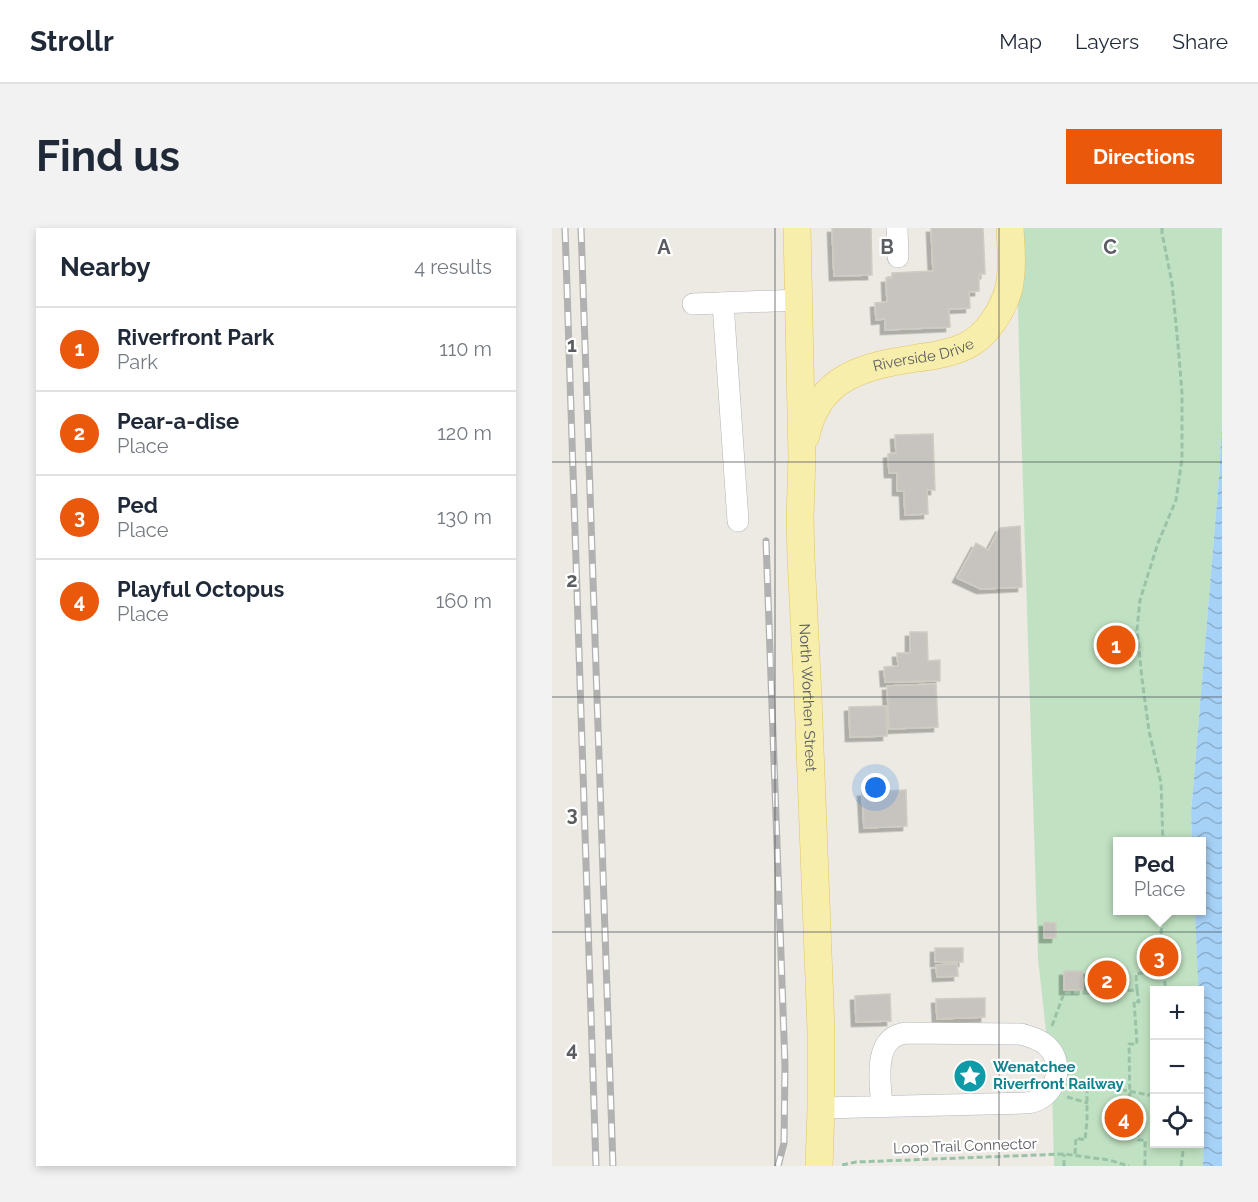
<!DOCTYPE html>
<html lang="en">
<head>
<meta charset="utf-8">
<style>
	body { margin:0; font-family:Raleway,sans-serif; background:#f2f2f3; color:#1f2937 }
	.controls { position:absolute; right:18px; bottom:18px; display:grid; overflow:hidden; border-radius:0px; box-shadow:0 3px 9px #0003 }
	.controls button { width:54px; height:54px; display:grid; place-items:center; padding:0; border:0; border-bottom:2px solid #e0e1e3; background:#fff; color:#1f2937; font:30px sans-serif }
	.you { position:absolute; left:324px; top:560px; width:21px; height:21px; margin:-15px; border:4px solid #fff; border-radius:50%; background:#1a73e8; box-shadow:0 0 0 9px #1a73e833 }
	.badge { display:grid; place-items:center; width:39px; height:39px; border-radius:50%; background:#ea580c; color:#fff; font-size:20px; font-weight:700 }
	.pin { position:absolute; translate:-50% -50%; border:3px solid #fff; box-shadow:0 2px 6px #0006 }
	.popup { position:absolute; left:561px; top:609px; width:93px; height:78px; box-sizing:border-box; display:grid; place-content:center; border-radius:0px; background:#fff; filter:drop-shadow(0 2px 4px #0005); font-size:20px; white-space:nowrap; color:#747a83 }
	.popup b { font-size:22px; color:#1f2937 }
	.popup::after { content:''; position:absolute; left:50%; top:100%; margin-left:-12px; border:12px solid transparent; border-top-color:#fff }
	.list { margin:0; padding:0; list-style:none }
	h2 { display:flex; justify-content:space-between; align-items:center; height:78px; margin:0; padding:0 24px; font-size:26px }
	h2 small { font-size:20px; font-weight:400; color:#747a83 }
	.list li { display:grid; grid-template-columns:39px 1fr auto; gap:18px; align-items:center; box-sizing:border-box; height:84px; padding:0 24px; border-top:2px solid #e0e1e3 }
	.list b { display:block; font-size:22px; white-space:nowrap }
	.list p { margin:0; font-size:20px; white-space:nowrap; color:#747a83 }
	.list em { font-size:20px; font-style:normal; color:#747a83 }
	.icon { flex:none; width:33px; height:33px; fill:none; stroke:currentColor; stroke-width:2; stroke-linecap:round; stroke-linejoin:round }
	.map { position:relative; flex:none; width:670px; height:938px; overflow:hidden; border-radius:0px }
	header { display:flex; align-items:center; gap:36px; box-sizing:border-box; height:84px; padding:0 30px; background:#fff; border-bottom:2px solid #e0e1e3 }
	header strong { font-size:28px }
	nav { display:flex; gap:33px; margin-inline-start:auto; font-size:21px }
	.intro { display:flex; align-items:center; justify-content:space-between; box-sizing:border-box; height:144px; padding:0 36px }
	h1 { margin:0; font-size:42px }
	.button { padding:15px 27px; border-radius:0px; background:#ea580c; color:#fff; font-size:21px; font-weight:700 }
	main { display:flex; gap:36px; padding:0 36px }
	aside { flex:1; background:#fff; border-radius:0px; box-shadow:0 3px 9px #0003 }
	.map>svg:first-child { display:block }
	.green { fill:#c0e2c2 }
	.water { fill:url(#water-waves) }
	.building { fill:#c7c4c0; stroke:#d0ccc1; stroke-width:1.5; filter:url(#shadow) }
	.lines { fill:none; stroke-linecap:round; stroke-linejoin:round }
	.minor-casing { stroke:#b3b4b8; stroke-width:22 }
	.major-casing { stroke:#e4c463; stroke-width:28 }
	.path { stroke:#9ac2a7; stroke-width:3; stroke-dasharray:6 3; stroke-linecap:butt }
	.minor { stroke:#fff; stroke-width:21 }
	.major { stroke:#f8eeac; stroke-width:27 }
	.rail-casing { stroke:#b1b1b2; stroke-width:7 }
	.rail { stroke:#fff; stroke-width:4.5; stroke-dasharray:14; stroke-linecap:butt }
	.grid { fill:none; stroke:#5a5d62; stroke-width:1.5; stroke-opacity:0.55 }
	.labels { text-anchor:middle; stroke-width:4.5; stroke-linejoin:round; paint-order:stroke }
	.street-label { font-size:15px; fill:#5a5d62; stroke:#fff }
	.culture-label { font-size:15px; font-weight:bold; fill:#0d838f; stroke:#fff; text-anchor:start }
	.grid-label { font-size:20px; text-anchor:middle; font-weight:bold; fill:#5a5d62; stroke:#fff; stroke-width:4.5; stroke-linejoin:round; paint-order:stroke }
</style>
</head>
<body>
<header>
<strong>Strollr</strong>
<nav><a>Map</a><a>Layers</a><a>Share</a></nav>
</header>
<div class="intro"><h1>Find us</h1><a class="button">Directions</a></div>
<main>
<aside>
<h2>Nearby<small>4 results</small></h2>
<ul class="list">
<li><span class="badge">1</span><div><b>Riverfront Park</b><p>Park</p></div><em>110 m</em></li>
<li><span class="badge">2</span><div><b>Pear-a-dise</b><p>Place</p></div><em>120 m</em></li>
<li><span class="badge">3</span><div><b>Ped</b><p>Place</p></div><em>130 m</em></li>
<li><span class="badge">4</span><div><b>Playful Octopus</b><p>Place</p></div><em>160 m</em></li>
</ul>
</aside>
<div class="map">
<svg width="670" height="938" viewBox="0 0 670 938">
	<defs>
		<pattern id="water-waves" width="16" height="10" patternUnits="userSpaceOnUse" patternTransform="scale(1.5)"><rect width="16" height="10" fill="#a7d2f7"/><path d="M0 5q4-4 8 0t8 0" fill="none" stroke="#8baecb"/></pattern>
		<filter id="shadow"><feDropShadow dx="-4.5" dy="4.5" stdDeviation="0" flood-color="#0004"/></filter>
	</defs>
	<rect width="100%" height="100%" fill="#eceae2"/>
	<polygon class="green" points="464,0 670,0 670,193 667,249 639,585 640,613 565,614 565,682 643,683 647,762 602,762 602,916 648,916 648,780 652,891 651,938 502,938 500,858 486,730 468,161"/>
	<polygon class="water" points="670,193 670,938 651,938 652,891 643,683 649,682 649,614 640,613 639,585 667,249"/>
	<g class="building">
		<polygon points="280,0 319,0 320,47 282,48"/>
		<polygon points="379,0 431,0 433,46 427,46 427,63 417,64 418,80 397,81 398,99 333,102 333,91 324,92 323,75 335,74 334,50 340,50 340,45 381,43"/>
		<polygon points="381,206 383,262 375,262 376,286 353,287 352,263 345,263 345,245 337,245 336,226 344,225 343,207"/>
		<polygon points="468,298 470,359 429,361 405,350 424,315 436,322 448,300"/>
		<polygon points="358,404 375,404 376,433 388,432 388,453 333,454 332,439 346,438 345,425 358,425"/>
		<polygon points="384,456 386,499 337,501 335,458"/>
		<polygon points="334,478 335,508 298,509 297,479"/>
		<polygon points="354,562 355,598 312,600 310,564"/>
		<polygon points="492,694 504,695 504,710 492,710"/>
		<rect x="383" y="720" width="28" height="14"/>
		<polygon points="405,736 406,748 385,749 384,737"/>
		<rect x="536" y="742" width="38" height="19"/>
		<polygon points="512,743 530,743 531,762 512,762"/>
		<polygon points="338,766 339,793 304,794 303,768"/>
		<polygon points="433,770 433,789 385,791 384,771"/>
	</g>
	<g class="lines">
		<defs>
			<g id="minor">
				<polyline points="345,0 346,29"/>
				<polyline points="171,75 186,293"/>
				<polyline points="141,76 247,72"/>
				<path d="M269,880L472,875C477,875 482,874 486,872C506,862 512,834 495,818C488,811 478,809 469,806L355,805C320,808 328,854 330,878"/>
			</g>
			<g id="major">
				<path id="s1" d="M245,0L250,229L248,291L249,330L256,469L269,802V880L267,938"/>
				<path id="s2" d="M254,208C266,148 313,138 365,130C382,128 399,125 414,118C435,108 451,82 457,60C461,40 459,20 458,0"/>
			</g>
		</defs>
		<use href="#minor" class="minor-casing"/>
		<use href="#major" class="major-casing"/>
		<g class="path">
			<polyline points="610,0 610,5 620,55 626,117 630,165 630,231 624,272 606,315 588,372 585,402 590,451 597,503 609,555 611,614"/>
			<polyline points="612,682 607,719 614,762"/>
			<polyline points="585,762 587,774 582,773 585,816 577,816 578,880 585,880 586,912 593,912 593,938"/>
			<polyline points="500,798 512,765 585,762 584,746 611,742"/>
			<polyline points="515,869 536,875"/>
			<polyline points="523,926 524,910 533,912 535,892 535,855 602,868"/>
			<polyline points="290,937 304,934 512,926 557,932 577,938"/>
			<polyline points="512,938 512,926"/>
			<polyline points="629,938 632,916"/>
		</g>
		<use href="#minor" class="minor"/>
		<use href="#major" class="major"/>
		<defs>
			<g id="rail">
				<polyline points="13,0 44,938"/>
				<polyline points="29,0 61,938"/>
				<polyline points="214,313 233,837 232,915 226,938"/>
			</g>
		</defs>
		<use href="#rail" class="rail-casing"/>
		<use href="#rail" class="rail"/>
	</g>
	<path class="grid" d="M223,0V938M447,0V938M0,234H670M0,469H670M0,704H670"/>
	<defs>
		<symbol id="sight-disc" viewBox="-11 -11 22 22"><circle r="9.5" fill="#0f9aa8" stroke="#fff"/><path d="M0-6L1.8-2.2L6-1.7L2.9 1.2L3.7 5.4L0 3.3L-3.7 5.4L-2.9 1.2L-6-1.7L-1.8-2.2Z" fill="#fff"/></symbol>
	</defs>
	<g fill-rule="evenodd">
		<use href="#sight-disc" x="399" y="829" width="38" height="38"/>
	</g>
	<g class="labels">
		<g class="street-label">
			<text dy="5" stroke="none"><textPath href="#s2" startOffset="154">Riverside Drive</textPath></text>
			<text dy="5" stroke="none"><textPath href="#s1" startOffset="470">North Worthen Street</textPath></text>
			<text transform="translate(413 918) rotate(-2)" y="5">Loop Trail Connector</text>
		</g>
		<g class="culture-label">
			<text x="441" y="844">Wenatchee<tspan x="441" dy="17">Riverfront Railway</tspan></text>
		</g>
	</g>
	<g class="grid-label">
		<text x="112" y="26">A</text>
		<text x="335" y="26">B</text>
		<text x="558" y="26">C</text>
		<text x="20" y="124">1</text>
		<text x="20" y="359">2</text>
		<text x="20" y="593">3</text>
		<text x="20" y="828">4</text>
	</g>
</svg>
<div class="controls">
<button>+</button>
<button>−</button>
<button><svg class="icon" aria-label="locate" viewBox="0 0 24 24"><circle cx="12" cy="12" r="6"/><path d="M12 2v4M12 18v4M2 12h4M18 12h4"/></svg></button>
</div>
<div class="you"></div>
<div class="pin badge" style="left:564px;top:417px">1</div>
<div class="pin badge" style="left:555px;top:752px">2</div>
<div class="pin badge" style="left:607px;top:729px">3</div>
<div class="popup"><b>Ped</b>Place</div>
<div class="pin badge" style="left:572px;top:890px">4</div>
</div>
</main>
</body>
</html>
